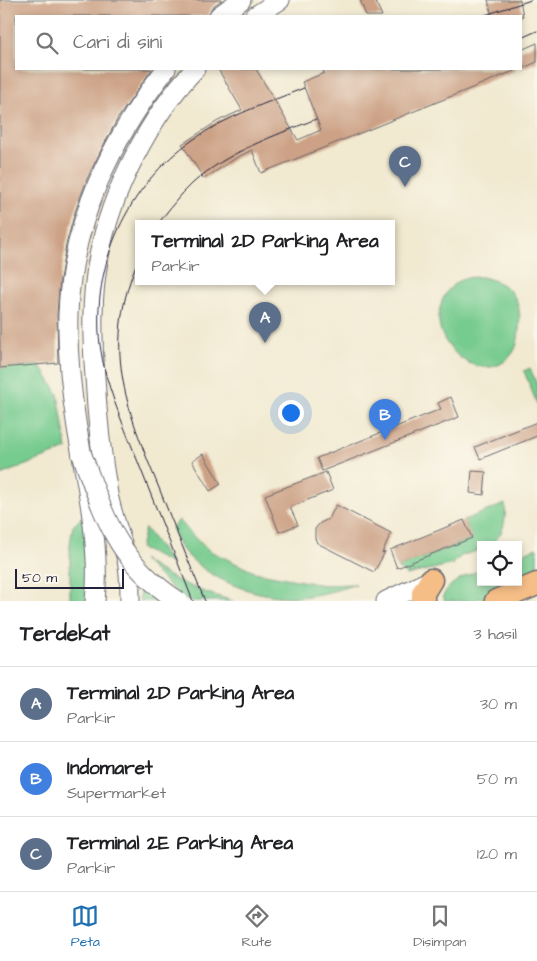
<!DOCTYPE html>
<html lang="id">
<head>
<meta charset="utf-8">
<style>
	body { margin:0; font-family:"Architects Daughter",sans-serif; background:#f2f2f2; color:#202124 }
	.controls { position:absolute; right:15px; bottom:15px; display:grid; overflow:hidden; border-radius:0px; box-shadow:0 2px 8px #0003 }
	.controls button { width:45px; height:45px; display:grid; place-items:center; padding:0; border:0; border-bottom:1px solid #e0e0e0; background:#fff; color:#202124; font:25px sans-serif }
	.scale { position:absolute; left:15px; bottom:12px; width:109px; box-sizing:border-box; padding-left:5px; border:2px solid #22223b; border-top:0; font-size:14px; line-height:18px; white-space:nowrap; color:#22223b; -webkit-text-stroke:4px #fbf7ec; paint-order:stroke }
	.you { position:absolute; left:290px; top:412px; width:18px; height:18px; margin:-12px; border:4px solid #fff; border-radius:50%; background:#1a73e8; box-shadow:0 0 0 8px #1a73e833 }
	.badge { display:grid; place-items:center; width:32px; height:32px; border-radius:50%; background:#1f6fb2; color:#fff; font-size:16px; font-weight:700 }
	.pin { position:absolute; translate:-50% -41px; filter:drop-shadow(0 1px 2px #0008) }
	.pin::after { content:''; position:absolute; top:26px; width:18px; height:15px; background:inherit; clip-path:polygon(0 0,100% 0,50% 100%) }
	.popup { position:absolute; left:135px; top:220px; width:260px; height:65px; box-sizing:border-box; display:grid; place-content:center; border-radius:0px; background:#fff; filter:drop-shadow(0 1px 4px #0005); font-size:16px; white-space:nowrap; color:#757577 }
	.popup b { font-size:19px; color:#202124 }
	.popup::after { content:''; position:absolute; left:50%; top:100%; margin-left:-10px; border:10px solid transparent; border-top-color:#fff }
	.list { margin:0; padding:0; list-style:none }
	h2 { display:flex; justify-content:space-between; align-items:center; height:65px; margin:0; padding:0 20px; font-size:21px }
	h2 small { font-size:16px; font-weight:400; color:#757577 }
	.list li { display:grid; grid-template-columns:32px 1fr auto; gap:15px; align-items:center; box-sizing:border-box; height:75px; padding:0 20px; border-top:1px solid #e0e0e0 }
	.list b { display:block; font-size:19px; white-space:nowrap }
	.list p { margin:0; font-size:16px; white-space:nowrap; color:#757577 }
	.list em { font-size:16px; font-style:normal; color:#757577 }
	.icon { flex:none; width:28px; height:28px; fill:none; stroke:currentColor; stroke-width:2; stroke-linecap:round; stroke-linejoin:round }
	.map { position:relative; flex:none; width:537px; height:601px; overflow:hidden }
	.search { position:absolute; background:#fff; box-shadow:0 2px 8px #0003; left:15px; right:15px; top:15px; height:55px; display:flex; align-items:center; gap:12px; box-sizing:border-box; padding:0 18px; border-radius:0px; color:#757577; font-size:19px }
	.sheet { height:290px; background:#fff }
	nav { display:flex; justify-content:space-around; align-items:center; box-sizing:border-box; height:70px; border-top:1px solid #e0e0e0; background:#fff; font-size:14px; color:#757577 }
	nav a { display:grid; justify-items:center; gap:2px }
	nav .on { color:#1f6fb2 }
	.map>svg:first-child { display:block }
	.green { fill:#76cb8e; stroke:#4c7664 }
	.building { fill:#cca185 }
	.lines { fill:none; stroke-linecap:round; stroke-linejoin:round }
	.tertiary-casing { stroke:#6a686f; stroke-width:21 }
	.primary-casing { stroke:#6a686f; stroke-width:25 }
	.tertiary { stroke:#fff; stroke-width:19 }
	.primary { stroke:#f6be87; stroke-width:22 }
	.tram { stroke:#22223b; stroke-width:1 }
	.tertiary-bridge-casing { stroke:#6a686f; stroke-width:21; stroke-linecap:butt }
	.tertiary-bridge { stroke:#fff; stroke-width:19 }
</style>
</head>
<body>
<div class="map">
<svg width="537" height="601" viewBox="0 0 537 601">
	<rect width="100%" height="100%" fill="#fbf7ec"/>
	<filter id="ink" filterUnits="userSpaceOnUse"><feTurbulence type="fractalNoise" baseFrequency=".02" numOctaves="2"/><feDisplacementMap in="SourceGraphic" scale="10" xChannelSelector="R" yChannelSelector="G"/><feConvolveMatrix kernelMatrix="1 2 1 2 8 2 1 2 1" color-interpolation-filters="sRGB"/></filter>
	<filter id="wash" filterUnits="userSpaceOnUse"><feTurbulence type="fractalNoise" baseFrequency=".0096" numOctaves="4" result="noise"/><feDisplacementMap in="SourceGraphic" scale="20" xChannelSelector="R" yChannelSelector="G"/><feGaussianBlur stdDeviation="1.12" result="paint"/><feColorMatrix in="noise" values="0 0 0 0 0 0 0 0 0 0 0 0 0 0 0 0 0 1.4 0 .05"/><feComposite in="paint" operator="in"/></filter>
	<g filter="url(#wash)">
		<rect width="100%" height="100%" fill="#f1e9d0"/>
		<g class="green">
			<path d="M482,277C510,283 523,299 519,329C518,338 518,346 512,354C490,382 453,361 442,334C434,315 442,287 463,279C469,277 475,277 482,277Z"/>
			<polygon points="40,365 58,394 67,449 0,475 0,368"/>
			<polygon points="530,368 537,385 537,404 524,371"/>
			<path d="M505,504C507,521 502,545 481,545L479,550L461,556L453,564L407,575L397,568L471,539L464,520Z"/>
			<polygon points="82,517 85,530 89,601 70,601 70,544 73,526"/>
			<path d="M179,520L195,538L210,551L254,572L323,585L356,584C335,591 314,597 292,597C252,596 208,580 182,549C177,543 175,535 172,528Z"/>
			<polygon points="145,528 172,564 140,548"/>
			<path d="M537,548V576L473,601H445L443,596C450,581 467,575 481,570V582H518V555Z"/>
			<path d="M142,559C169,579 202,593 234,601H191L178,594Z"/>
			<polygon points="140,585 160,601 140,601"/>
		</g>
		<g id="blocks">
			<g class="building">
				<polygon points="0,0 222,0 212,7 208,16 16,16 16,69 152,69 118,118 102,148 87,179 75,212 66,245 60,279 57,314 58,363 0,368"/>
				<polygon points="360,0 375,0 382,16 366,16"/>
				<polygon points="488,0 520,0 523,16 492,16"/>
				<polygon points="537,43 537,62 521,69 521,50"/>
				<polygon points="218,69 256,69 298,140 321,130 302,82 324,73 323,69 519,69 261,173 252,150 236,158 204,179 182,144 218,121 242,110"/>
				<polygon points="451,397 459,417 322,471 317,458 441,409 438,403"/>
				<polygon points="537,422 537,436 480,459 475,447"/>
				<polygon points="203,454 221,484 210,491 192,461"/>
				<polygon points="472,471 486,472 484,495 470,493"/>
				<polygon points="326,472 333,490 290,507 298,525 279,532 265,495"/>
				<polygon points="336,505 391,533 382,553 385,552 374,572 317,543 315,538 315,529 320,523 329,519"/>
				<polygon points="464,520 472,538 397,568 390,550"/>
			</g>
		</g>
	</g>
	<g filter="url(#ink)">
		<use href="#blocks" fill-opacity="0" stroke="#6a686f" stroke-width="1"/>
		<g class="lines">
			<defs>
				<g id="tertiary">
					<polyline points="219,16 241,0"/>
					<polyline points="255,16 280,0"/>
					<path d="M95,601C101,547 86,481 77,428C71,391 67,352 68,314C71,223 111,139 166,69"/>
					<path d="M130,601C130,586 130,570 126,556C120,535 112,515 108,494C101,455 97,416 95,377C92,336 91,296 99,256C111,192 150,116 195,69"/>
					<polyline points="386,601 431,580"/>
				</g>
				<g id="primary">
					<polyline points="423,601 423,593 431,580"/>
					<polyline points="496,601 537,584"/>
				</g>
			</defs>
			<use href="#tertiary" class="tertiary-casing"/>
			<use href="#primary" class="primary-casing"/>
			<use href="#tertiary" class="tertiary"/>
			<use href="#primary" class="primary"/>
			<g class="tram">
				<polyline points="482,16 531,0"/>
				<polyline points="521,38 537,31"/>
				<path d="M158,224C169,209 180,195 193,183C227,152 274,136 316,119"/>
				<path d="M139,258C101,345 125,406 159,488C174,526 189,563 205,601"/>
				<path d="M193,601C174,553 155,505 136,457C122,421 105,384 100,345C91,265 127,185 194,139C227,116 267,103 304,88"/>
			</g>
			<defs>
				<path id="tertiary-bridge" d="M82,455C106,520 117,561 178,601"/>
			</defs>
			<use href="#tertiary-bridge" class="tertiary-bridge-casing"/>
			<use href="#tertiary-bridge" class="tertiary-bridge"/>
		</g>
	</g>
</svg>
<div class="controls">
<button><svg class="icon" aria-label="locate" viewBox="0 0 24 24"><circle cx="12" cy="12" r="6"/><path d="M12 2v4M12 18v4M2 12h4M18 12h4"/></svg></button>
</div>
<div class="scale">50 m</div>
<div class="you"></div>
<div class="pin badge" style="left:265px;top:343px;background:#5c6f8a">A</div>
<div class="popup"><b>Terminal 2D Parking Area</b>Parkir</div>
<div class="pin badge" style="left:385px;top:440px;background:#3f7fe0">B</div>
<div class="pin badge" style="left:405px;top:187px;background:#5c6f8a">C</div>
<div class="search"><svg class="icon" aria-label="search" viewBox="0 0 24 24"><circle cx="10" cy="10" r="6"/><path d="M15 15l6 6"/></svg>Cari di sini</div>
</div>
<section class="sheet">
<h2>Terdekat<small>3 hasil</small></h2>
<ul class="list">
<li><span class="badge" style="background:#5c6f8a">A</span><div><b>Terminal 2D Parking Area</b><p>Parkir</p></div><em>30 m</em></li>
<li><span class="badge" style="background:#3f7fe0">B</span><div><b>Indomaret</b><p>Supermarket</p></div><em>50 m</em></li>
<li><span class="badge" style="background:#5c6f8a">C</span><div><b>Terminal 2E Parking Area</b><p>Parkir</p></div><em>120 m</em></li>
</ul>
</section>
<nav>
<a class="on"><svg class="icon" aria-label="map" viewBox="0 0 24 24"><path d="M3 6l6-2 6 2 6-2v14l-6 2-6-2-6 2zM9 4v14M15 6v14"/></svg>Peta</a>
<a><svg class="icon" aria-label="directions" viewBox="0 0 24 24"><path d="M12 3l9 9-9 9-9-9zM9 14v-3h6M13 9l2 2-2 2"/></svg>Rute</a>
<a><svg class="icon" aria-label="saved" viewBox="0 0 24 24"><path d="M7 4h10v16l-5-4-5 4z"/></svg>Disimpan</a>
</nav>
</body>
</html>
